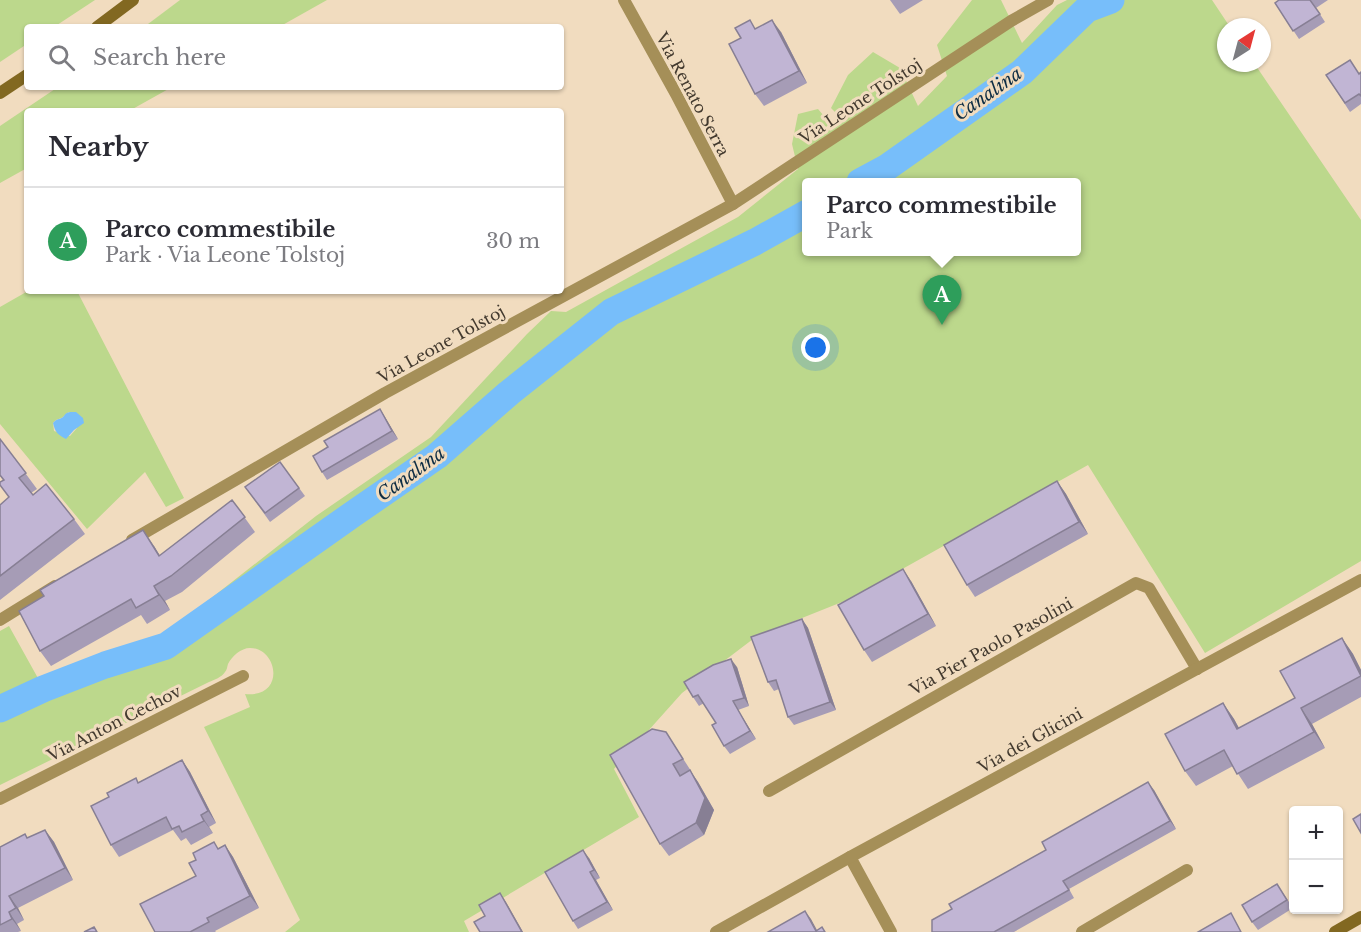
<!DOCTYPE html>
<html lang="en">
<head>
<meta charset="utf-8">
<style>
	body { margin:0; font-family:"Libre Baskerville",serif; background:#f7f7f7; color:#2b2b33 }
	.controls { position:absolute; right:18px; bottom:18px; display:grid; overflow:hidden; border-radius:6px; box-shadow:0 2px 4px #0004 }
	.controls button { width:54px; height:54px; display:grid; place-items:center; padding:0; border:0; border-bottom:2px solid #e1e1e2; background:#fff; color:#2b2b33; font:30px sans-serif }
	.compass { position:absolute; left:1217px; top:18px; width:54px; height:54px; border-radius:50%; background:#fff; box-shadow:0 2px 4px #0004; rotate:36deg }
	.you { position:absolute; left:816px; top:348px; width:21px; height:21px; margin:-15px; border:4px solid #fff; border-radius:50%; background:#1a73e8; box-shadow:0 0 0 9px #1a73e833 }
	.badge { display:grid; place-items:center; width:39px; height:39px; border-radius:50%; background:#b45309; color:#fff; font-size:20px; font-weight:700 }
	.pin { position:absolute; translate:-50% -50px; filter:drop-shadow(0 2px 3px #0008) }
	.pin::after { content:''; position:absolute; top:32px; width:21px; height:18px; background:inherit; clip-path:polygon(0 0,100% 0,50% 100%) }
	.popup { position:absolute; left:802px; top:178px; width:279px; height:78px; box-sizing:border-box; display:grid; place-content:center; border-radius:6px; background:#fff; filter:drop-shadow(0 2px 4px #0005); font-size:20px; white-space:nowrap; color:#7c7c81 }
	.popup b { font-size:22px; color:#2b2b33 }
	.popup::after { content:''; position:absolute; left:50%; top:100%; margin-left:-12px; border:12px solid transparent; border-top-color:#fff }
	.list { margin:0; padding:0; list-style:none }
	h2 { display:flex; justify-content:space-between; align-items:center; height:78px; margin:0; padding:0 24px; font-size:26px }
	h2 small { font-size:20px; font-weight:400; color:#7c7c81 }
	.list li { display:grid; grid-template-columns:39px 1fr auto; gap:18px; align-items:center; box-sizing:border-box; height:108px; padding:0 24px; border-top:2px solid #e1e1e2 }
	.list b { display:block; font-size:22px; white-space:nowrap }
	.list p { margin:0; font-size:20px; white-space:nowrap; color:#7c7c81 }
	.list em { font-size:20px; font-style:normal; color:#7c7c81 }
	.icon { flex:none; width:33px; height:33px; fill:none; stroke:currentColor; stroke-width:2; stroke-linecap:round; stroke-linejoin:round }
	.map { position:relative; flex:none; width:1361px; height:932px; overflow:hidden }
	.search { position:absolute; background:#fff; box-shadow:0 2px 4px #0004; left:24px; top:24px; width:540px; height:66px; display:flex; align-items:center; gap:15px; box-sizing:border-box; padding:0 21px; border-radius:6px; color:#7c7c81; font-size:22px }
	.panel { position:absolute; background:#fff; box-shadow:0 2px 4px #0004; left:24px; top:108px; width:540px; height:186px; border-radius:6px }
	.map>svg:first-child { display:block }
	.green { fill:#bcd88c; fill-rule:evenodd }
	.water { fill:#77befa }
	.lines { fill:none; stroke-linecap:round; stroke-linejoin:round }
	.canal { stroke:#77befa; stroke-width:27 }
	.street { stroke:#a58f58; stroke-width:12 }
	.secondary { stroke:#826821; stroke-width:12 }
	.wall { fill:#a69cb6 }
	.shaded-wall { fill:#877f94 }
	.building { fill:#c1b5d4; stroke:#877f94; stroke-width:1.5 }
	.labels { text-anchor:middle; stroke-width:6; stroke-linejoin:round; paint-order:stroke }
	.street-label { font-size:16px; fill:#433a2f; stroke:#f1dcbf }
	.water-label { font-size:18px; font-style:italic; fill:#0e2d44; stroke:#f1dcbf }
</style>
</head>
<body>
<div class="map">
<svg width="1361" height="932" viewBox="0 0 1361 932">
	<rect width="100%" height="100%" fill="#f1dcbf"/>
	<g class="green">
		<polygon points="0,0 95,0 54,27 27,27 27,44 0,62"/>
		<polygon points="180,0 327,0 279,27 144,27"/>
		<path d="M972,0H1001L1022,43L1057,5L1067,0H1212L1230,27H1226V63H1254L1361,220V561L1205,653L1088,465L847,600L757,636L682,693L614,769L639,817L464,921L469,932H285L300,920L204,727L250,707L245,694C286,698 278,648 250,648C241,648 232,656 228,664C227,667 227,670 225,672C222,677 214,680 209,682L0,785V631L9,626L44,689L163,636L316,516L431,437L527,334L551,311L566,312L738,217L798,169L792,144L798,114L818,109L829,122L842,119L831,108L848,75L873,52L900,68L918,106L947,76L937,45ZM807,182H1077V252H807Z"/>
		<polygon points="58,87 172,87 129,111 27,111 27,168 0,183 0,126"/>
		<path d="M28,291H77L184,498L166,507L145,472L87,529L0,424V307ZM70,412H76L77,428L70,436L54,431L53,423C57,418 58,420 63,417C66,415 65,413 70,412Z"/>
	</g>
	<path class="water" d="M70,412H76L83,418L84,423L74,430L66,439C58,435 55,432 53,423C57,418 59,420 63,417C66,414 65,413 70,412Z"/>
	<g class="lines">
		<g class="canal">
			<polyline points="860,182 886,168 1022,72 1087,9 1111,0"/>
			<polyline points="0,709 43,689 105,665 166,646 353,514 437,456 509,393 611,312 755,242 807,213"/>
		</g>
		<g class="street">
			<polyline points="624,0 676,94 733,204"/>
			<polyline points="132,540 385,393 733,204 1011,21 1048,0"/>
			<polyline points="0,620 55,586"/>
			<polyline points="769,791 1136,583 1149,588 1197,669"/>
			<polyline points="0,799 243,676"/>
			<polyline points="850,857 891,932"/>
			<polyline points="716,932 850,857 1361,580"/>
			<polyline points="1082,932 1187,870"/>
		</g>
		<g class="secondary">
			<polyline points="97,27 133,0"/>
			<polyline points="0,93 27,75"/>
			<polyline points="1335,932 1361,917"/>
		</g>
	</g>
	<g class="wall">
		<polygon points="890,0 923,0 900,14"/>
		<polygon points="1279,0 1328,0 1316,8 1325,22 1299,39 1275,3"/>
		<polygon points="756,29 781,32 807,83 764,106 755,94 741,38"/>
		<polygon points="1361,72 1361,104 1350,112 1326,75 1359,73"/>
		<polygon points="380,409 398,439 327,480 322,472 328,447"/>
		<polygon points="0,439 37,489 31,493 33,495 74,519 85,534 0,600 0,505 9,498 3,480 0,476"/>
		<polygon points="280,462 305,496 270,522 245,487"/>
		<polygon points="1057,481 1066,494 1088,534 975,597 967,585"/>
		<polygon points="232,500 255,532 182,592 165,601 170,610 147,624 141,615 51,666 40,651 154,546 160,556"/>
		<polygon points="911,581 936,626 872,662 864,650"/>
		<polygon points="802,619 808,628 836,710 794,725 788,717 779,689 774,691 768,682"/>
		<polygon points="1342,638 1353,654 1361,670 1361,697 1312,724 1325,748 1248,789 1233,766 1196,786 1185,771 1223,703 1234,719 1239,728 1295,698"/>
		<polygon points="737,667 749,706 738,710 756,739 730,754 724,746 716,723 704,703 699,706 693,697"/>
		<polygon points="666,732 691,771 690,771 698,782 714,810 704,835 669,856 660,844"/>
		<polygon points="182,760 190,772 216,823 209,827 213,833 191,845 186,838 181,841 173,830 119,857 111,845 139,782"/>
		<polygon points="1154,790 1176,829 1069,889 1074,898 1014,932 932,932"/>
		<polygon points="45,830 54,842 73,880 18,908 24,920 17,924 21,931 18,932 0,932 0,847 25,834 28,838"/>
		<polygon points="225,845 233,857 259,908 215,931 216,932 155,932 196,876 219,848"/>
		<polygon points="589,858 600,878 596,880 613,910 578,929 573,921"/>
		<polygon points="1277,884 1293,908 1258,930 1252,922"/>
	</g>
	<g class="shaded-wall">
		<polygon points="772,20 781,32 807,83 799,71"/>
		<polygon points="380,409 385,417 398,439 392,431"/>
		<polygon points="1057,481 1066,494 1088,534 1079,522"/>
		<polygon points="143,530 154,546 170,572 159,556"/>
		<polygon points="903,569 911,581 936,626 928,614"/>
		<polygon points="154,586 165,601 170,610 159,595"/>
		<polygon points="802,619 808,628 836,710 830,702"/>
		<polygon points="1342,638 1353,654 1361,670 1361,676"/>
		<polygon points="731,659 737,667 749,706 744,698"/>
		<polygon points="733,701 738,710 756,739 750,731"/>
		<polygon points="1223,703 1234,719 1248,745 1237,729"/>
		<polygon points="1301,708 1312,724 1325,748 1314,732"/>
		<polygon points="182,760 190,772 216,823 208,811"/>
		<polygon points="690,770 698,782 714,810 704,835 696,823"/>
		<polygon points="1148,782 1154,790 1176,829 1170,821"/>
		<polygon points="201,815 213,833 204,821"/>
		<polygon points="45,830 54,842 73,880 65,868"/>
		<polygon points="225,845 233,857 259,908 250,896"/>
		<polygon points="583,850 589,858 600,878 594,870"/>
		<polygon points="590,872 596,880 613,910 607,902"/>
		<polygon points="500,893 506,902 523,932 522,932"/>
		<polygon points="9,896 18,908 24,920 16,908"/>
		<polygon points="805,911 811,919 818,932 817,932"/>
		<polygon points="9,912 17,924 21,931 12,919"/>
	</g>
	<g class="building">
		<polygon points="1279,0 1310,0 1320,14 1293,31 1275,3"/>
		<polygon points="750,20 755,29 772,20 799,71 755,94 729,44 741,38 735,28"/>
		<polygon points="1350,60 1359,74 1361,72 1361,96 1359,94 1345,103 1326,75"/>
		<polygon points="380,409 392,431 322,472 313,456 328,447 324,441"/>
		<polygon points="0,439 26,473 19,478 33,495 46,484 74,519 0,576 0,505 9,497 0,485 0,482 4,480 0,475"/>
		<polygon points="280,462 299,488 265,513 245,487"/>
		<polygon points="1057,481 1079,522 967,585 944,545"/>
		<polygon points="232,500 245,517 171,576 154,586 159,595 136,608 131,599 40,651 19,611 44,596 40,590 143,530 159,556"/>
		<polygon points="903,569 928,614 864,650 838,605"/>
		<polygon points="802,619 830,702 788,717 776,680 768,682 751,637"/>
		<polygon points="1342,638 1361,676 1301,708 1314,732 1237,774 1224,750 1185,771 1165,734 1223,703 1237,729 1295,698 1280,671"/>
		<polygon points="731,659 744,698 733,701 750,731 724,746 712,725 716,723 698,695 693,697 684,682 713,665"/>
		<polygon points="652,729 666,732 683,759 673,764 680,776 690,770 705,798 696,823 660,844 610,755"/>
		<polygon points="182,760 208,811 201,815 204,821 182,832 179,826 172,829 166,817 111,845 91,806 109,797 107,793 136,778 138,783"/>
		<polygon points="1148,782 1170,821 1063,881 1069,890 994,932 932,932 932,920 952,909 949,904 1046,850 1042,842"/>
		<polygon points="1361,814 1361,833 1353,819"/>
		<polygon points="45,830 65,868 9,896 16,908 9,912 12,919 0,925 0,847 25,834 27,838"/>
		<polygon points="214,842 218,849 225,845 250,896 207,918 209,922 190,932 155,932 140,904 196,876 189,863 196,860 193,853"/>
		<polygon points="583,850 594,870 590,872 607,902 573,921 545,872"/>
		<polygon points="1277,884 1287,900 1252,922 1242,905"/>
		<polygon points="500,893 522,932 480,932 474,922 485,916 479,905"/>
		<polygon points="805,911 816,931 822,927 825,932 768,932"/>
		<polygon points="1231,913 1241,932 1198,932"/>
		<polygon points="94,927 97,932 84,932"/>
	</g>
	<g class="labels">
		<g class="street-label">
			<text transform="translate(693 94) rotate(62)" y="6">Via Renato Serra</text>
			<text transform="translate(860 101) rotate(-33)" y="6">Via Leone Tolstoj</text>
			<text transform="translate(441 344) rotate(-29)" y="6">Via Leone Tolstoj</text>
			<text transform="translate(991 646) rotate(-29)" y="6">Via Pier Paolo Pasolini</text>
			<text transform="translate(114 723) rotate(-27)" y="6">Via Anton Cechov</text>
			<text transform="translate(1030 740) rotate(-29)" y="6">Via dei Glicini</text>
		</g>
		<g class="water-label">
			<text transform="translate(988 94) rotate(-35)" y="6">Canalina</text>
			<text transform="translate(411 474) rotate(-36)" y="6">Canalina</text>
		</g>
	</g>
</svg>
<div class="controls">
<button>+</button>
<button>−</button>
</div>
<svg class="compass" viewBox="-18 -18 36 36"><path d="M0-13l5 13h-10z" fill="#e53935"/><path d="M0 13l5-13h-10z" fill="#7c7c81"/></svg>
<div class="you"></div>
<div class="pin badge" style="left:942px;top:325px;background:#2e9e5b">A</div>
<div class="popup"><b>Parco commestibile</b>Park</div>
<div class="search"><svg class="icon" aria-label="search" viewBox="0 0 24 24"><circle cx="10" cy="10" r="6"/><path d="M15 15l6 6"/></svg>Search here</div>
<section class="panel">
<h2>Nearby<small></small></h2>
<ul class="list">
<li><span class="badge" style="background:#2e9e5b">A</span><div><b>Parco commestibile</b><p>Park · Via Leone Tolstoj</p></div><em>30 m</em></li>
</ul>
</section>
</div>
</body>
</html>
